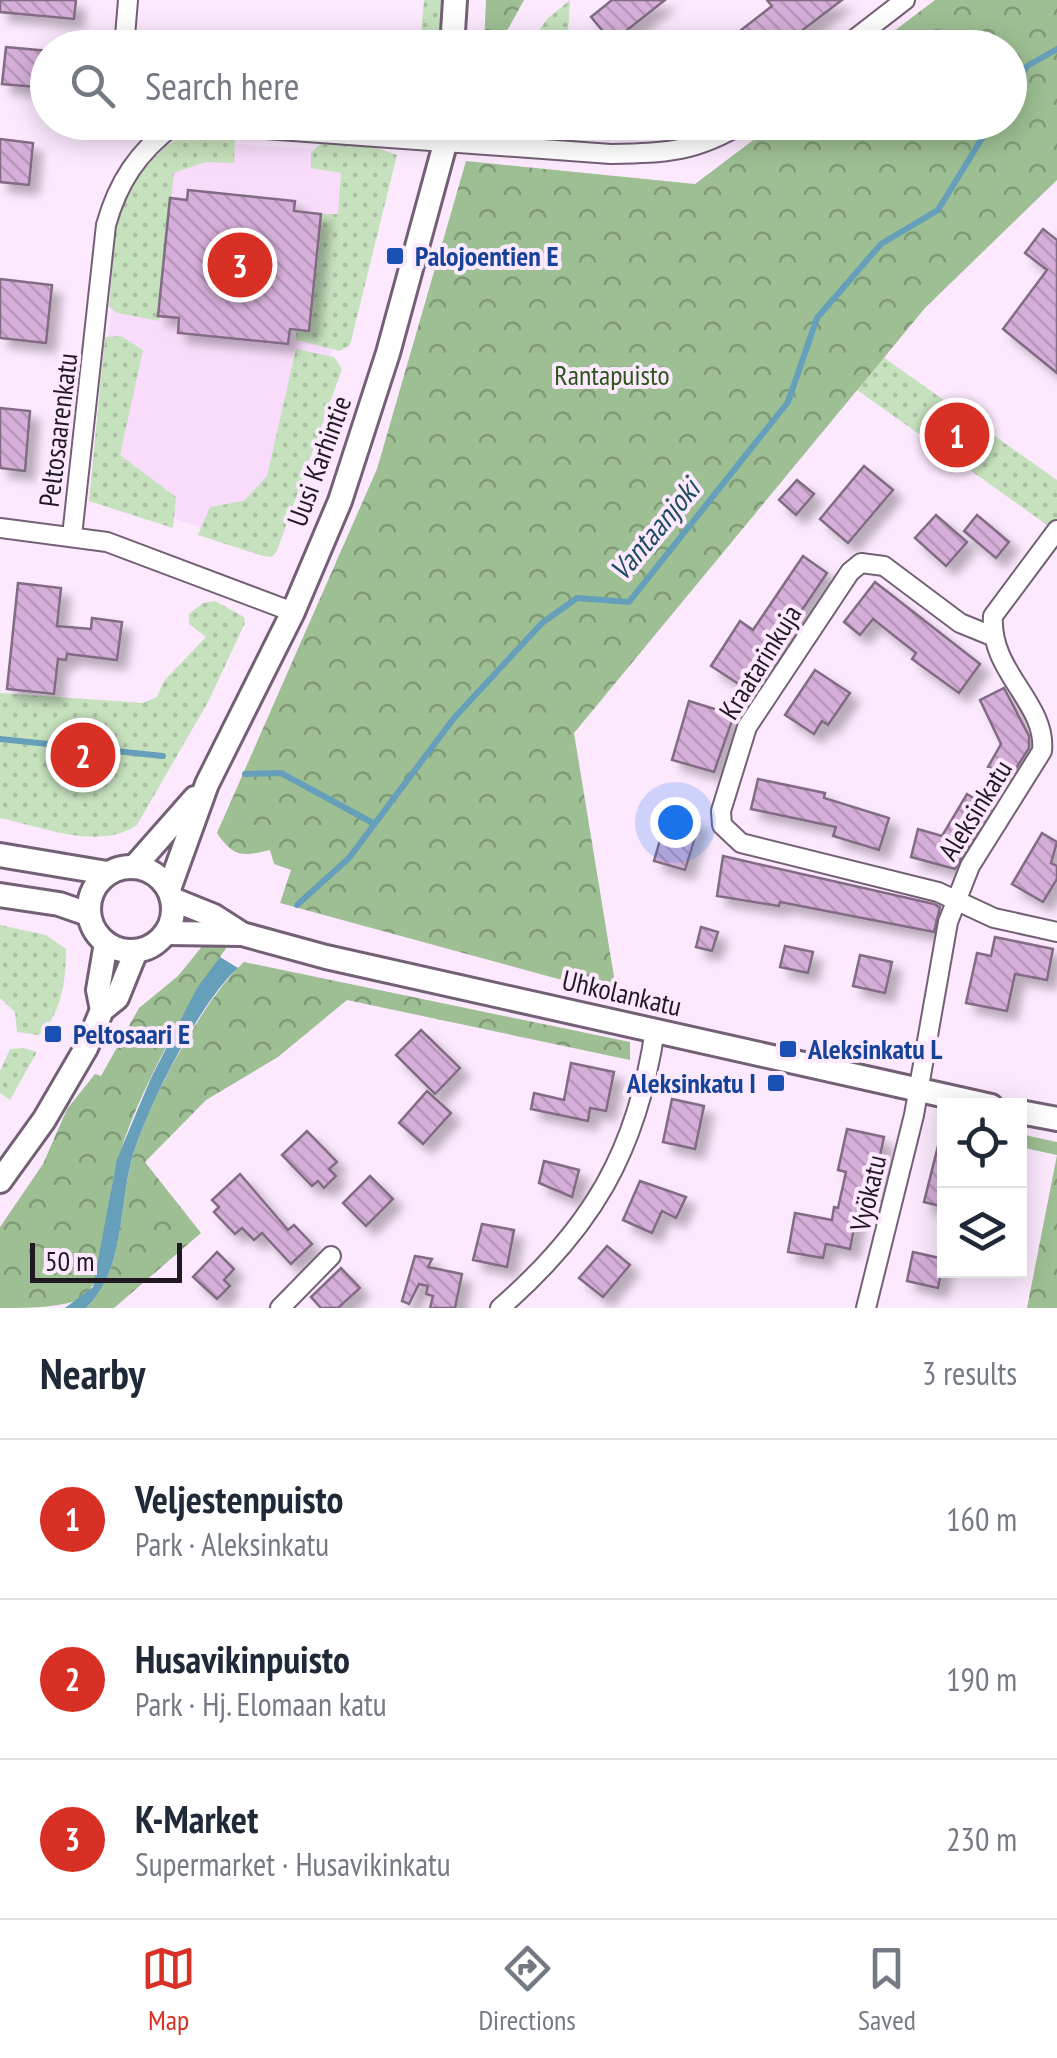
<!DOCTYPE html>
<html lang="en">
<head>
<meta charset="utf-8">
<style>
	body { margin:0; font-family:"PT Sans Narrow",sans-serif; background:#f6f6f7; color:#1f2937 }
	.controls { position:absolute; right:30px; bottom:30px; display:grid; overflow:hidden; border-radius:0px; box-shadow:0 5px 25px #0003 }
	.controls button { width:90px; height:90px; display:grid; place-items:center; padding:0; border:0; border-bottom:2px solid #e0e1e3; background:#fff; color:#1f2937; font:50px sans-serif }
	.scale { position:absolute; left:30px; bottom:25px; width:152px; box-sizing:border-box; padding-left:10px; border:5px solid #211922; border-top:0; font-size:28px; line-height:35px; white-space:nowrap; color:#211922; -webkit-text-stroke:8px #fce9fe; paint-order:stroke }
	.you { position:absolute; left:675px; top:822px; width:35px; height:35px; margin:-25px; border:8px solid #fff; border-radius:50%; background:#1a73e8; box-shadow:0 0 0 15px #1a73e833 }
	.badge { display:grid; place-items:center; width:65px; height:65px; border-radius:50%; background:#d93025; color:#fff; font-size:32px; font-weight:700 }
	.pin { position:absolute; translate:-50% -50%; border:5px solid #fff; box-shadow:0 2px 10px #0006 }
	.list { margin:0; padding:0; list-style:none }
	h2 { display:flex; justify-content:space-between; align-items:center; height:130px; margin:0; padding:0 40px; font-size:42px }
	h2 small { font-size:32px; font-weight:400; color:#747a83 }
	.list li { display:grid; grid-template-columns:65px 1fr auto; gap:30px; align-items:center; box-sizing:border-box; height:160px; padding:0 40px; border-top:2px solid #e0e1e3 }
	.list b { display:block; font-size:38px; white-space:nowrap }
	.list p { margin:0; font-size:32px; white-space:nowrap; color:#747a83 }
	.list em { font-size:32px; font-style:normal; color:#747a83 }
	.icon { flex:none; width:55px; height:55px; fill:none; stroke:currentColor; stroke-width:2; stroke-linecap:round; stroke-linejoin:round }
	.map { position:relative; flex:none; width:1057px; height:1308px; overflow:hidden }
	.search { position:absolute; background:#fff; box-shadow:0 5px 25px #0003; left:30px; right:30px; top:30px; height:110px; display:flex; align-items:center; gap:25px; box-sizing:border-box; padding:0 35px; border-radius:55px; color:#747a83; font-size:38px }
	.sheet { height:610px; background:#fff }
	nav { display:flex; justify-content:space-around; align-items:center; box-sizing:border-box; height:140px; border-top:2px solid #e0e1e3; background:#fff; font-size:28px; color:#747a83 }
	nav a { display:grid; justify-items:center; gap:5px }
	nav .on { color:#d93025 }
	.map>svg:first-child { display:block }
	.built { fill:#f9dcfc }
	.grass { fill:url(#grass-dots) }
	.forest { fill:url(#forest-crowns) }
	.water { fill:#669fba }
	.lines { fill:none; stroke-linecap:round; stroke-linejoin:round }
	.stream { stroke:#669fba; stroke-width:6 }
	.building { fill:url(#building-back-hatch); stroke:#816c83; stroke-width:2.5; filter:url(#shadow) }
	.minor-casing { stroke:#746076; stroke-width:22 }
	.tertiary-casing { stroke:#746076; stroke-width:28 }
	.minor { stroke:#fff; stroke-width:18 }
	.tertiary { stroke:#fff; stroke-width:22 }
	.transit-dot { fill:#1a4fb4; stroke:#fce9fe; stroke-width:4 }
	.labels { text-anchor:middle; stroke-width:8; stroke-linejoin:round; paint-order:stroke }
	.transit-label { font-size:28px; font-weight:bold; fill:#164399; stroke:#fce9fe; text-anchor:start }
	.park-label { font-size:28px; fill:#2b561a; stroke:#fce9fe }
	.street-label { font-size:28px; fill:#211922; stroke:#fce9fe }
	.water-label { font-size:30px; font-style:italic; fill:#1e4d62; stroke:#fce9fe }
</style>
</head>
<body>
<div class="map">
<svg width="1057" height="1308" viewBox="0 0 1057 1308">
	<defs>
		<pattern id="grass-dots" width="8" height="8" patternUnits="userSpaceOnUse" patternTransform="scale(2.5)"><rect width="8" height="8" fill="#c6e1bd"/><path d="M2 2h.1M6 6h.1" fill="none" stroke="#aac0a2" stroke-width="1.8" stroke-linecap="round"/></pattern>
		<pattern id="forest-crowns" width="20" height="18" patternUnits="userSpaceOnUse" patternTransform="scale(2.5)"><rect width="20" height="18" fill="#9dbf93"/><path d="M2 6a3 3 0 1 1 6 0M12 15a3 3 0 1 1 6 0" fill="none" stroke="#809a78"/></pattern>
		<pattern id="building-back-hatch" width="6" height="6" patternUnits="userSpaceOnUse" patternTransform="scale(2.5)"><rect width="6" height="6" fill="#d5afd9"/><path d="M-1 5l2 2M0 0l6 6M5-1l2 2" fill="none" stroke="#b796ba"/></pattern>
		<filter id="shadow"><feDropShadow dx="9" dy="9" stdDeviation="5" flood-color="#0004"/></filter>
	</defs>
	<rect width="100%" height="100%" fill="#fce9fe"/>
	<polygon class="built" points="174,140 391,154 271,552 91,490 123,211"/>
	<g class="grass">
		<polygon points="424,0 442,0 438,47 420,47"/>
		<polygon points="570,0 567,47 527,47 548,18"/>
		<path d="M189,135L235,137L234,163L205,162L174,173L159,321L117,313L109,307C114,248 109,206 151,161C163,149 172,139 189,135Z"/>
		<polygon points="320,144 374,147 397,155 350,345 340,351 296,340 296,330 309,330 321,214 338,214 341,173 311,168 311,153"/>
		<polygon points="121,336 143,350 120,455 176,497 173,528 89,501 105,337"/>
		<polygon points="296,349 334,357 342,369 277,551 271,557 263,556 198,535 210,507 244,501 267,476"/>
		<polygon points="883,357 1057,480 1057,532 857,390"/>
		<path d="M215,601L244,617L245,623L208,702L137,825C99,851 42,827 0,818V693L143,703L157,697L164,681L206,637L189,624V614L203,603Z"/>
		<path d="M0,925L46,935L66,949C66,979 62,1014 39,1035L17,1032L15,1012L0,998Z"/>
		<polygon points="24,1048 37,1052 10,1100 0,1093 0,1071 10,1049"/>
	</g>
	<g class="forest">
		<polygon points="486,0 524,0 498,47 484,47"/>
		<path d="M935,0H1057V180L925,308L574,733L617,995L280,903L291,870L274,864L270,850C242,857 233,857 217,833L377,469L466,161L695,184L776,123L1010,122V48L873,47Z"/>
		<path d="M204,944L227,947C187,1003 125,1114 113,1181C106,1217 111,1273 82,1298C63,1308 25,1308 0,1308V1227L43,1164L67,1109L95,1074L101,1076L139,1008L178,976Z"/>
		<path d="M244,962L630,1042V1060L347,1000L278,1057L206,1100L145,1162L201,1233L114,1308H86C126,1269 118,1206 133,1156C148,1103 204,998 244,962Z"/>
		<polygon points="1020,1134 1057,1142 1057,1308 1027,1308 1057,1155 1020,1147"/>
	</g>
	<path class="water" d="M220,957L238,968C200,1001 148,1106 133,1155C118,1206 126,1269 86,1308H65L93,1287L117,1159L151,1078L197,988Z"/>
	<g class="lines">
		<g class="stream">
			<polyline points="1010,94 1027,66 1057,49"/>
			<polyline points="0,739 163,756"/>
			<polyline points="245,774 281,773 373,823"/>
			<polyline points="297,905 349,858 454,718 542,623 577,598 629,602 788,402 817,318 881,244 938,210 992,122"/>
		</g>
	</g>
	<g class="building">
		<polygon points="0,0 76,0 74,19 0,12"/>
		<polygon points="612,0 665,0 612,42 591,17"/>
		<polygon points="767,0 842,0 779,48 718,48 772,6"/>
		<polygon points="6,47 48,51 48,88 2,84"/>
		<polygon points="0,139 33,143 29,185 0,182"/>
		<polygon points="188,190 295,201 294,211 321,214 309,331 290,329 288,344 178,333 179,318 158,316 170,198 187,200"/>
		<polygon points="1043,229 1057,240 1057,373 1003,329 1047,270 1025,253"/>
		<polygon points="0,279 52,285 46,343 0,338"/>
		<polygon points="0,408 30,411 25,471 0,468"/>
		<polygon points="864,466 893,490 848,543 820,519"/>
		<polygon points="797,480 814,494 796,515 779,500"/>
		<polygon points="936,515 967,542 946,566 915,538"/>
		<polygon points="977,515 1009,542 996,558 964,531"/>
		<polygon points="803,556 827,573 748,690 711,666 740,621 753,630"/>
		<polygon points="875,582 980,664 959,693 912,659 916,653 873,619 860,635 844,622"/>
		<polygon points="18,583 61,588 57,626 91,629 92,618 122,622 117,660 67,654 66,660 58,659 54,694 7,689"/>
		<polygon points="815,670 850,693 828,725 822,721 814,734 785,715"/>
		<polygon points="1004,688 1029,736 1029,748 1010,778 988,767 1001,744 980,700"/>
		<polygon points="689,701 734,715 714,772 672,760"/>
		<polygon points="758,779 825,793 824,798 889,818 879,850 833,836 836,827 751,809"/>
		<polygon points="967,794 991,809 955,869 911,857 918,829 942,836"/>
		<polygon points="668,812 700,821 685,870 654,861"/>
		<polygon points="1042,833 1057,842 1051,863 1057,866 1057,879 1043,902 1012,884"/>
		<polygon points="723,856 934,904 940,907 934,932 780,902 779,906 717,896"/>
		<polygon points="701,927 718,932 712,951 696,947"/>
		<polygon points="995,937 1053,949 1047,980 1015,974 1007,1011 966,1003 977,953 991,956"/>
		<polygon points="785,946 813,952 808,973 780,967"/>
		<polygon points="860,955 892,962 885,993 853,986"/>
		<polygon points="421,1030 460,1068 435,1094 396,1055"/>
		<polygon points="571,1063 614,1072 606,1111 590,1108 588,1121 531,1109 534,1093 564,1100"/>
		<polygon points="427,1091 451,1113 423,1144 399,1123"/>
		<polygon points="672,1099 704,1106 695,1149 663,1142"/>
		<polygon points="847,1129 884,1137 871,1198 860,1196 850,1249 826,1244 823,1258 788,1252 795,1213 832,1220 834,1207 838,1208 846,1172 838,1170"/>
		<polygon points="307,1131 337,1162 329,1169 336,1176 324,1188 318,1181 312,1186 282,1155"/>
		<polygon points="938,1146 944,1146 944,1207 924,1202"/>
		<polygon points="544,1161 579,1170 572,1197 539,1183"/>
		<polygon points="240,1174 288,1230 294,1225 312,1244 291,1264 262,1233 254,1240 242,1228 235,1234 214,1212 219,1207 212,1200"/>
		<polygon points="370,1176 393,1199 366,1226 343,1203"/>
		<polygon points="640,1181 686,1197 676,1218 662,1211 652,1233 623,1220"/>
		<polygon points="482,1224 514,1230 507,1267 473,1260"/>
		<polygon points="607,1246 630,1265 603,1297 579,1278"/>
		<polygon points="217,1252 234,1269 224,1280 230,1286 217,1299 193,1277"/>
		<polygon points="913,1252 944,1259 938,1288 907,1281"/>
		<polygon points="415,1256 432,1259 428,1267 462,1274 455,1308 430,1308 433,1296 426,1294 428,1286 419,1284 409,1304 402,1301"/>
		<polygon points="341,1268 360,1288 338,1308 321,1308 311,1297"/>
	</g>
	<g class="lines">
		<defs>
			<g id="minor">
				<polyline points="124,48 128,0"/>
				<polyline points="843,48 905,0"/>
				<path d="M169,122L611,154C667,153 696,152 745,122"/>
				<polyline points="0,528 107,542 293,612"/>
				<path d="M72,536L106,225C118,182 138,152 174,125"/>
				<polyline points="992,636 960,623 884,566 861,563 850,572 747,727 721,811 722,825 741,843 938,892 994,918 1057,932"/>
				<polyline points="280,1308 331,1256"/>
				<path d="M500,1308C592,1228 637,1151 655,1030"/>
				<path d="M866,1308L914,1115L948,922L970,866L1042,751C1047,703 989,672 993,616L1057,530"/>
			</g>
			<g id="tertiary">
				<polyline points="452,48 455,0"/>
				<polyline points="0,855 107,873"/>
				<polyline points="135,866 195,798"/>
				<circle cx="131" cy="909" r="42"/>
				<polyline points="169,889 207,784 293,612 340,501 388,353 451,122"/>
				<polyline points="0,895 59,904 88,914"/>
				<polyline points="172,899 214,916 242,934"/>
				<polyline points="166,933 242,934 326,957 991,1106"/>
				<polyline points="102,1010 98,990 106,943"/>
				<polyline points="1020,1112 1057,1119"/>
				<polyline points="0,1181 44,1120 86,1048 102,1010 117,998 136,951"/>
			</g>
		</defs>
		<use href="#minor" class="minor-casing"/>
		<use href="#tertiary" class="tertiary-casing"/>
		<use href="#minor" class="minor"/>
		<use href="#tertiary" class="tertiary"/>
	</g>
	<g class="transit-dot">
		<rect x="385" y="246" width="20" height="20" rx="5"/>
		<rect x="43" y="1024" width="20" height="20" rx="5"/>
		<rect x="778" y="1039" width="20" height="20" rx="5"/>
		<rect x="766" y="1073" width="20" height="20" rx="5"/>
	</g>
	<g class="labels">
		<g class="transit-label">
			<text x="415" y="266">Palojoentien E</text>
			<text x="73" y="1044">Peltosaari E</text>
			<text x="808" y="1059">Aleksinkatu L</text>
			<text x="756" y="1093" text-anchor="end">Aleksinkatu I</text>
		</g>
		<g class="park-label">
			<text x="612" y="385">Rantapuisto</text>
		</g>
		<g class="street-label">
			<text transform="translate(58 430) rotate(-83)" y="10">Peltosaarenkatu</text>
			<text transform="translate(319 461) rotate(-70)" y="10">Uusi Karhintie</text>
			<text transform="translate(760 662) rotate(-58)" y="10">Kraatarinkuja</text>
			<text transform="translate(975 810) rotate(-58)" y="10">Aleksinkatu</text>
			<text transform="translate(622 993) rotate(13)" y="10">Uhkolankatu</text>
			<text transform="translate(868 1193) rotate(-77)" y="10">Vyökatu</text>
		</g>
		<g class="water-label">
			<text transform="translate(655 530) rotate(-50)" y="10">Vantaanjoki</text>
		</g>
	</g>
</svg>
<div class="controls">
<button><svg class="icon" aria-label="locate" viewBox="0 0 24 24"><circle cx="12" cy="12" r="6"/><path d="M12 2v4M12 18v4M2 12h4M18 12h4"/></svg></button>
<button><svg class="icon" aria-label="layers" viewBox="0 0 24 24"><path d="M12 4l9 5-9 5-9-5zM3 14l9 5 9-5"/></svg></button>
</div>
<div class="scale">50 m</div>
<div class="you"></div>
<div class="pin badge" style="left:957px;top:435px">1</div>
<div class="pin badge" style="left:83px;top:755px">2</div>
<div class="pin badge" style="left:240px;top:265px">3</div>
<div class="search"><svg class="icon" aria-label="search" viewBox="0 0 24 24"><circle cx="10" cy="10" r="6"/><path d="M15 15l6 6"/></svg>Search here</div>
</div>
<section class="sheet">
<h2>Nearby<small>3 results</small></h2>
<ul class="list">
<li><span class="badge">1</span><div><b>Veljestenpuisto</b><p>Park · Aleksinkatu</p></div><em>160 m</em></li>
<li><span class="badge">2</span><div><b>Husavikinpuisto</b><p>Park · Hj. Elomaan katu</p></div><em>190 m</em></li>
<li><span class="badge">3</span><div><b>K-Market</b><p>Supermarket · Husavikinkatu</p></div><em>230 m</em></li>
</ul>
</section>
<nav>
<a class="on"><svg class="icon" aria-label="map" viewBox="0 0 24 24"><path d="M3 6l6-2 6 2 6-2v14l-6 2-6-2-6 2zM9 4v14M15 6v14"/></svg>Map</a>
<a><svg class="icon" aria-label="directions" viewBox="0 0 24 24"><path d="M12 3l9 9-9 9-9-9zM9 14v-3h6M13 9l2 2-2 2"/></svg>Directions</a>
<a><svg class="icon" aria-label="saved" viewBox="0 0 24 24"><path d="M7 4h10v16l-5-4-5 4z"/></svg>Saved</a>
</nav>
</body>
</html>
